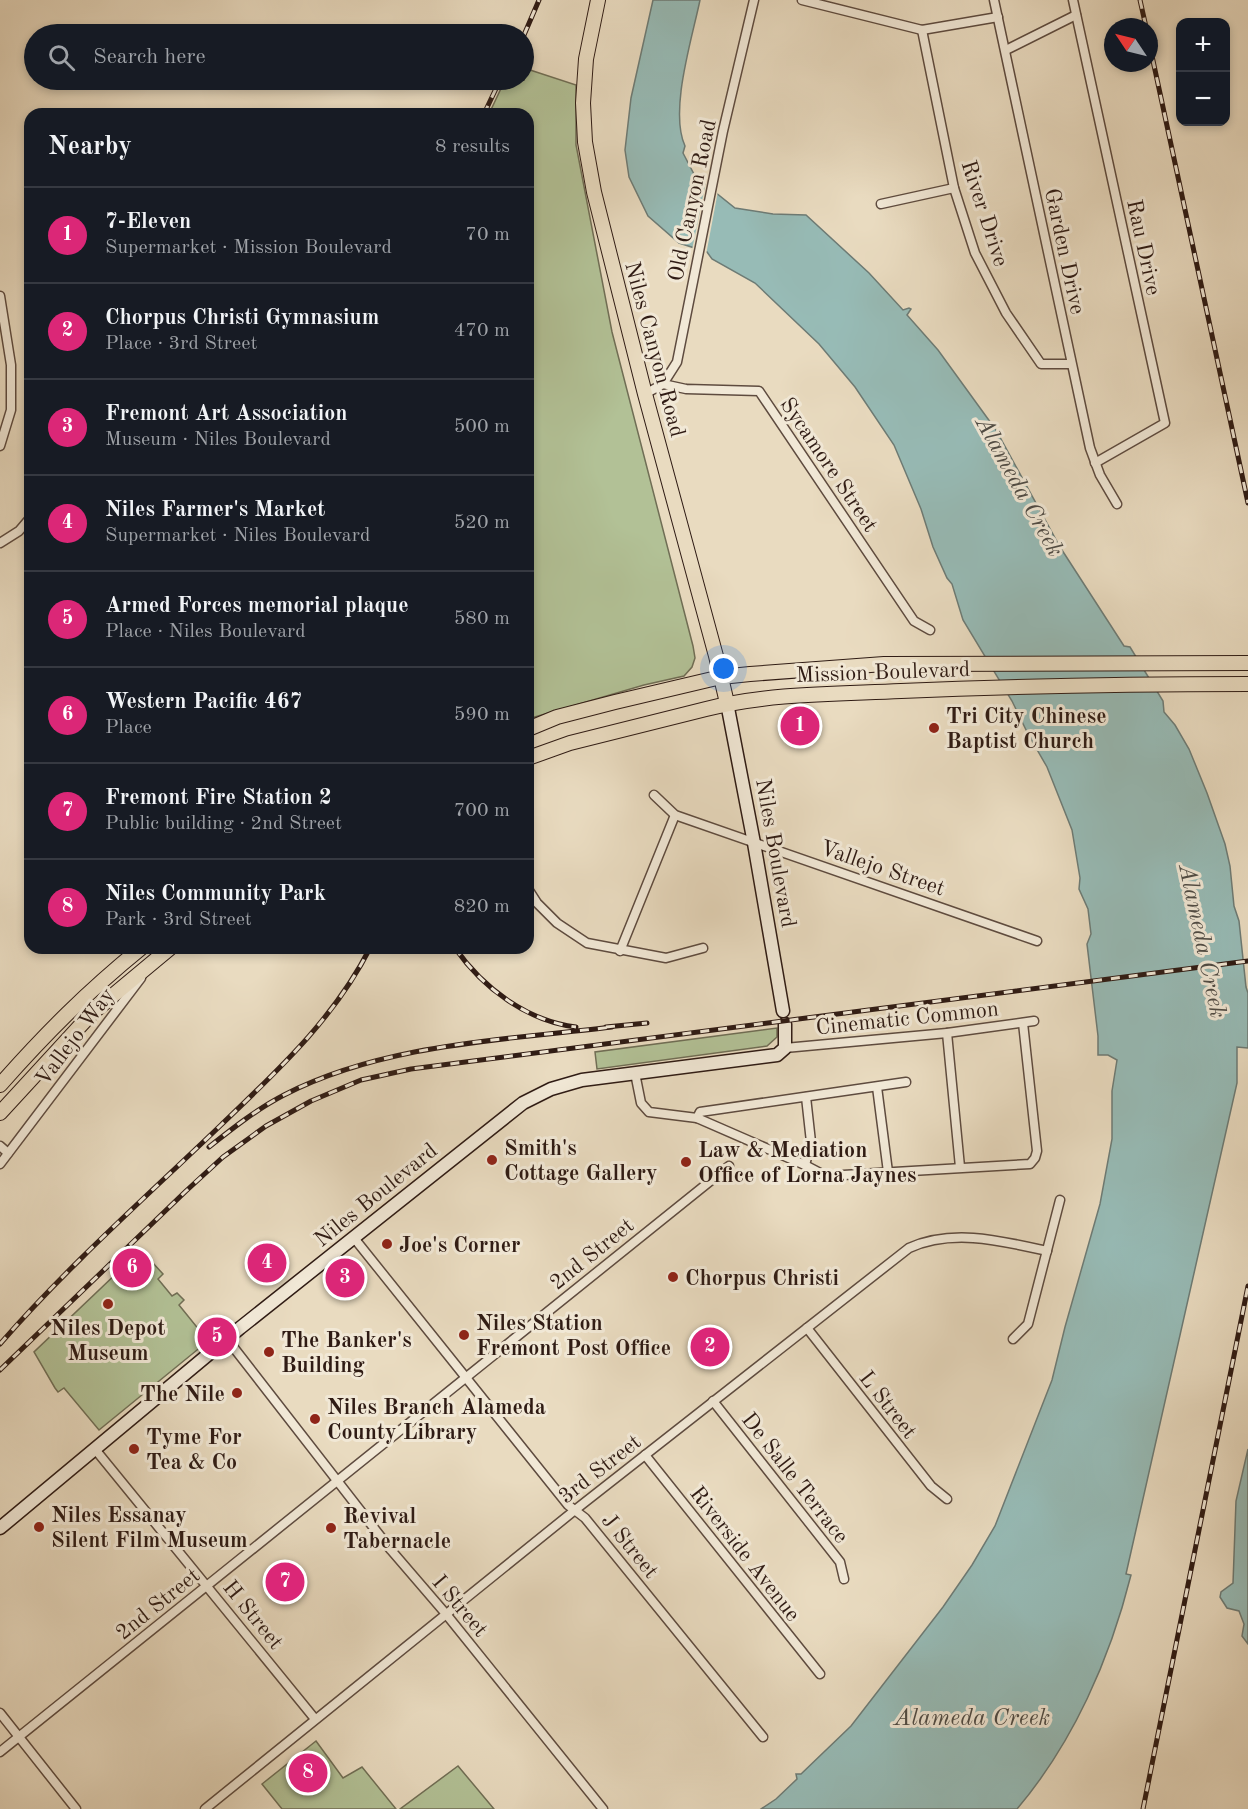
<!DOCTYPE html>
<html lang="en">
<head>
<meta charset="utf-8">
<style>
	body { margin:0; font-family:"Old Standard TT",serif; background:#20242c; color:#f1f3f6 }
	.controls { position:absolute; right:18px; top:18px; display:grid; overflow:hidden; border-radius:12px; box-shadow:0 3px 9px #0003 }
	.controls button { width:54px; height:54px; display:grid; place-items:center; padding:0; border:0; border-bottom:2px solid #363941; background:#171b24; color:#f1f3f6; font:30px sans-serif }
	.compass { position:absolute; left:1104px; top:18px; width:54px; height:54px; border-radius:50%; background:#171b24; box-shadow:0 3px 9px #0003; rotate:305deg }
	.you { position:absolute; left:724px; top:669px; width:21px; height:21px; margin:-15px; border:4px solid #fff; border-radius:50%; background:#1a73e8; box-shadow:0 0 0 9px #1a73e833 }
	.badge { display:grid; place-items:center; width:39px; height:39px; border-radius:50%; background:#db2777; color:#fff; font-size:20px; font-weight:700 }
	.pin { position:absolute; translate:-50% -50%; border:3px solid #fff; box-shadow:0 2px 6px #0006 }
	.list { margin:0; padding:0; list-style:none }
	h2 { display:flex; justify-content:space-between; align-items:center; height:78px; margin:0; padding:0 24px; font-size:26px }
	h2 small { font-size:20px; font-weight:400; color:#9ea1a6 }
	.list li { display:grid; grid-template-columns:39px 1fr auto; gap:18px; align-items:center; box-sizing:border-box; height:96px; padding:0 24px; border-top:2px solid #363941 }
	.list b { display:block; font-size:22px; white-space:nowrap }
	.list p { margin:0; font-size:20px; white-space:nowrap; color:#9ea1a6 }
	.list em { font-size:20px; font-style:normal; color:#9ea1a6 }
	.icon { flex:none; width:33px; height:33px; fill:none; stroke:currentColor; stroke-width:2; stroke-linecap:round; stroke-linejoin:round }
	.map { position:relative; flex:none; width:1248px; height:1809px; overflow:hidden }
	.search { position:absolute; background:#171b24; box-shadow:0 3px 9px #0003; left:24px; top:24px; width:510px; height:66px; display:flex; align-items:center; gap:15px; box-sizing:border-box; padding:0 21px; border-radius:33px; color:#9ea1a6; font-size:22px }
	.panel { position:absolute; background:#171b24; box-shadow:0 3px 9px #0003; left:24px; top:108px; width:510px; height:846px; border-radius:18px }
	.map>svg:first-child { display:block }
	.green { fill:#b2c196; stroke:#706e55; stroke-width:1.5 }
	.water { fill:#97bbb6; stroke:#6d7b75; stroke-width:1.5 }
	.pier { fill:#e9dbc0 }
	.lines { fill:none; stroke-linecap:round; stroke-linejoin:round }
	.minor-casing { stroke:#5e4b3f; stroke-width:11 }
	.secondary-casing { stroke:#2f1b14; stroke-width:15 }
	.primary-casing { stroke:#2f1b14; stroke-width:16 }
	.minor { stroke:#f1e8d6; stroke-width:8 }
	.secondary { stroke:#f1e8d6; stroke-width:12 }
	.primary { stroke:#e9dbc0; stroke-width:14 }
	.rail-casing { stroke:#2f1b14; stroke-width:5 }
	.rail { stroke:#f1e8d6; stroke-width:3; stroke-dasharray:9; stroke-linecap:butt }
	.poi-dot { fill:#8f2418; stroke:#f1e8d6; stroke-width:2 }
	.labels { text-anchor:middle; stroke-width:6; stroke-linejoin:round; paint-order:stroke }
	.street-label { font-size:22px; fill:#2f1b14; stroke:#f1e8d6 }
	.poi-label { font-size:22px; font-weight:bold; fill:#2f1b14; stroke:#f1e8d6; text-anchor:start }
	.water-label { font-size:24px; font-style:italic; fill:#4e4b45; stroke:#f1e8d6 }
</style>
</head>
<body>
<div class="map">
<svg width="1248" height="1809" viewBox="0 0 1248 1809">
	<rect width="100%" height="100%" fill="#e9dbc0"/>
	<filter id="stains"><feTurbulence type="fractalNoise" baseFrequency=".00333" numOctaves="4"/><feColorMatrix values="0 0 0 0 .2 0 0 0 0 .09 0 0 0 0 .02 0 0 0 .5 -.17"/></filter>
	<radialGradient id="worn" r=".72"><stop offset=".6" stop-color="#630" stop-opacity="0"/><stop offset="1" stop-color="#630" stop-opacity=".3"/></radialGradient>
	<g class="green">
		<polygon points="524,68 576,85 576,145 612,332 693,646 695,658 692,667 684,676 644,685 528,719 528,114 489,114 505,80 524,80"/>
		<polygon points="777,1028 777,1037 767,1046 597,1069 595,1052"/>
		<polygon points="141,1250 163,1274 158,1279 172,1296 177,1293 184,1300 179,1305 200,1331 205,1327 213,1337 99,1430 64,1388 58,1392 55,1388 34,1352"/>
		<polygon points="316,1741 343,1778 362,1767 396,1809 282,1809 262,1784"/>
		<polygon points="458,1766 494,1809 400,1809"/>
	</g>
	<g class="water">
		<path d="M653,0H700C692,39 669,111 685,146L683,153L695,176L735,208L773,214L806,215L869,273L903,310L909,308L911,309L907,315L938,350L996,430L1060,547L1124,646L1130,647L1163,701L1164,712L1175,725L1189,749L1207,793L1225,844L1230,866L1234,906L1239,921L1246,987L1248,993V1048L1237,1047V1083L1126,1574L1131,1575C1110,1659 1073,1743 1017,1809H761L776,1799L797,1779L796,1774H801L851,1726L943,1607L972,1565L995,1526L1052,1380L1065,1327L1100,1204L1112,1139V1091L1117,1060L1108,1055H1098V1036L1087,944L1091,934L1088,909L1079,889L1080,878L1072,830L1047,767L1028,734L1012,701L963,620L952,584L947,578L933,547L921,509L894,445L855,387L819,344L755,283L712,259L707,252L679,243L648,216L629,177L625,150L631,98Z"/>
		<polygon points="1248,1449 1248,1644 1242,1636 1244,1624 1239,1611 1227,1608 1220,1597 1221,1592 1233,1583 1236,1501"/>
	</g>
	<polygon class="pier" points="706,181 718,191 706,255 692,250"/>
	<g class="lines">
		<defs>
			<g id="minor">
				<polyline points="802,0 922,30 998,17"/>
				<polyline points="994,0 1090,448 1100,475 1117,504"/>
				<polyline points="1073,0 1165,423 1095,463"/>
				<polyline points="922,30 954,188 975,253 1006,313 1041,364 1071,364"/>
				<polyline points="1006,50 1076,15"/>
				<polyline points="881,204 954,188"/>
				<polyline points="0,296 11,365 11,410 0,446"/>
				<polyline points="663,384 686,389 759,391 914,621 930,630"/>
				<polyline points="645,394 663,384 677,362 723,131 754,0"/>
				<polyline points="0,543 19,531 30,518"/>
				<polyline points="654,795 675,815 1037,941"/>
				<polyline points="528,889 537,903 557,923 587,943 666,958 703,948"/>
				<polyline points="620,951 675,815"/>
				<polyline points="947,1033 960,1167"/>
				<polyline points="785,1048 947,1033 1034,1021"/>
				<polyline points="635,1073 641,1103 649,1112 697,1118 805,1165 826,1176 1030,1164 1035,1158 1037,1151 1023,1023"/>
				<polyline points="877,1087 888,1172"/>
				<polyline points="697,1118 700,1112 906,1082"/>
				<polyline points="0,1146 8,1153"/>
				<polyline points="0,1164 141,978"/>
				<polyline points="805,1165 811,1142 806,1097"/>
				<polyline points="354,1238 568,1505 585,1518 763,1737"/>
				<polyline points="807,1328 931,1486 947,1499"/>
				<polyline points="227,1339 391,1550 446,1614 603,1809"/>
				<polyline points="1013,1339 1028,1324 1060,1200"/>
				<polyline points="713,1401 840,1562 844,1579"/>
				<polyline points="94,1448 315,1719"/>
				<polyline points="645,1455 820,1674"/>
				<polyline points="0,1713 76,1809"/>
				<polyline points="0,1752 729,1166"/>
				<path d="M205,1809L575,1510L909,1248C953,1228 1002,1241 1047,1251"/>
			</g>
			<g id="secondary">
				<polyline points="727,703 754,843 783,1011"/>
				<polyline points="0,1528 240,1328 523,1103 551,1089 582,1080 777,1055 785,1048 785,1024"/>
			</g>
			<g id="primary">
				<polyline points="598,0 586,59 583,103 585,142 594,192 645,394 716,656 727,703"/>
				<polyline points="528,729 557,717 615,702 721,677 750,674 884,664 1248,663"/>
				<path d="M528,758L570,743L706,709C769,693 836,694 901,691C1016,686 1132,684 1248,684"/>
				<path d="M0,1085C46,1033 87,992 141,948"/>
				<polyline points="0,1113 92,1013 170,948"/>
			</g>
		</defs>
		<use href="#minor" class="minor-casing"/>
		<use href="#secondary" class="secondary-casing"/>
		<use href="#primary" class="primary-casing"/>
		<use href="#minor" class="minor"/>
		<use href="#secondary" class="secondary"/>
		<use href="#primary" class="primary"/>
		<defs>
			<g id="rail">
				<polyline points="1140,0 1146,27"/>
				<polyline points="524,35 539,0"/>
				<polyline points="1149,42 1248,503"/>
				<polyline points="484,114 500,80"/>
				<path d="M455,948C483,988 527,1021 576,1027"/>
				<polyline points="606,1027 647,1023"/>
				<path d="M209,1147C233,1128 257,1109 284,1095C383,1044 503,1040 612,1027"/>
				<path d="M0,1344C68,1266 146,1197 221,1125C277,1071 334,1019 370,948"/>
				<polyline points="0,1370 186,1191 223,1157 266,1126 311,1101 361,1080 411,1069 1248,961"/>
				<polyline points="1143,1809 1248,1286"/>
			</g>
		</defs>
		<use href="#rail" class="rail-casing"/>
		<use href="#rail" class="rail"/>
	</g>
	<g class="poi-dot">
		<circle cx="934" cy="728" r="6"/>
		<circle cx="492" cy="1160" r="6"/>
		<circle cx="686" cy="1162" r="6"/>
		<circle cx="387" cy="1244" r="6"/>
		<circle cx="673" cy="1277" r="6"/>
		<circle cx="108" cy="1304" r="6"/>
		<circle cx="464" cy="1335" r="6"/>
		<circle cx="269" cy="1352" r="6"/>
		<circle cx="237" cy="1393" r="6"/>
		<circle cx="315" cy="1419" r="6"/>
		<circle cx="134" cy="1449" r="6"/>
		<circle cx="39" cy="1527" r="6"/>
		<circle cx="331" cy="1528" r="6"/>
	</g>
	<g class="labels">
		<g class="street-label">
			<text transform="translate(691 200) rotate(-78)" y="8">Old Canyon Road</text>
			<text transform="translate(986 213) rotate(72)" y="8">River Drive</text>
			<text transform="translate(1145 247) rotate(78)" y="8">Rau Drive</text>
			<text transform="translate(1066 251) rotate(78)" y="8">Garden Drive</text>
			<text transform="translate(656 349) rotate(75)" y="8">Niles Canyon Road</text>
			<text transform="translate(830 464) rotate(56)" y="8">Sycamore Street</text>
			<text transform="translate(883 671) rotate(-2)" y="8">Mission Boulevard</text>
			<text transform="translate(777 853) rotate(80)" y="8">Niles Boulevard</text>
			<text transform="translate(883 867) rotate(19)" y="8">Vallejo Street</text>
			<text transform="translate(907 1017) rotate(-6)" y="8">Cinematic Common</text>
			<text transform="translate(74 1036) rotate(-53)" y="8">Vallejo Way</text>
			<text transform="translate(375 1194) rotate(-39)" y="8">Niles Boulevard</text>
			<text transform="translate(591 1253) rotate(-39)" y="8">2nd Street</text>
			<text transform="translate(889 1404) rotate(52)" y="8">L Street</text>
			<text transform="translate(599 1468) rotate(-38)" y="8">3rd Street</text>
			<text transform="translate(796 1477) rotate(52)" y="8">De Salle Terrace</text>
			<text transform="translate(631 1545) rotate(51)" y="8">J Street</text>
			<text transform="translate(746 1553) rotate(52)" y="8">Riverside Avenue</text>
			<text transform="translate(157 1603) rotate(-39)" y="8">2nd Street</text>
			<text transform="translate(461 1605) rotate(50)" y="8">I Street</text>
			<text transform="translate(254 1614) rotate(51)" y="8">H Street</text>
		</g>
		<g class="poi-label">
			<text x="946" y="723">Tri City Chinese<tspan x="946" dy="25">Baptist Church</tspan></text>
			<text x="504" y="1155">Smith's<tspan x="504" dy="25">Cottage Gallery</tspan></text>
			<text x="698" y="1157">Law &amp; Mediation<tspan x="698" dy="25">Office of Lorna Jaynes</tspan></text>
			<text x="399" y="1252">Joe's Corner</text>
			<text x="685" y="1285">Chorpus Christi</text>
			<text x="476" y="1330">Niles Station<tspan x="476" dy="25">Fremont Post Office</tspan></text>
			<text x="108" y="1335" text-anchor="middle">Niles Depot<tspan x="108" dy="25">Museum</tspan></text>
			<text x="281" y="1347">The Banker's<tspan x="281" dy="25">Building</tspan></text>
			<text x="225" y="1401" text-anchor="end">The Nile</text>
			<text x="327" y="1414">Niles Branch Alameda<tspan x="327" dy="25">County Library</tspan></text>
			<text x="146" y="1444">Tyme For<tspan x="146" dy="25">Tea &amp; Co</tspan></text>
			<text x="51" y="1522">Niles Essanay<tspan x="51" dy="25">Silent Film Museum</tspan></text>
			<text x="343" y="1523">Revival<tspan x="343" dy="25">Tabernacle</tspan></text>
		</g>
		<g class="water-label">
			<text transform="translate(1020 486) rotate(61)" y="8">Alameda Creek</text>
			<text transform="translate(1203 941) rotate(78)" y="8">Alameda Creek</text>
			<text x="972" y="1725">Alameda Creek</text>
		</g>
	</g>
	<rect width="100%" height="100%" filter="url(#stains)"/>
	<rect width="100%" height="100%" fill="url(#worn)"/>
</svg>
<div class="controls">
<button>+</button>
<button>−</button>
</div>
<svg class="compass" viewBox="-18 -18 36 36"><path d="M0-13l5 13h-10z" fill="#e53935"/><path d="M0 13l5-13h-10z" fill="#9ea1a6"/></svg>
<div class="you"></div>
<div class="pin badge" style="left:800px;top:726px">1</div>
<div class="pin badge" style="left:710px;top:1347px">2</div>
<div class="pin badge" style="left:345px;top:1278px">3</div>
<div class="pin badge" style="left:267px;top:1263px">4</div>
<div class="pin badge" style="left:217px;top:1337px">5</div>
<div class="pin badge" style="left:132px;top:1268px">6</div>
<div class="pin badge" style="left:285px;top:1582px">7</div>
<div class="pin badge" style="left:308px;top:1773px">8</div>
<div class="search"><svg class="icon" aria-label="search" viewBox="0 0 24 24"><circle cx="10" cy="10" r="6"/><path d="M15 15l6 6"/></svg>Search here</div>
<section class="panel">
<h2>Nearby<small>8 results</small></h2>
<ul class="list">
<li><span class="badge">1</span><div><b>7-Eleven</b><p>Supermarket · Mission Boulevard</p></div><em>70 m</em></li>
<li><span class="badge">2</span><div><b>Chorpus Christi Gymnasium</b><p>Place · 3rd Street</p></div><em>470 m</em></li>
<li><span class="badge">3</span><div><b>Fremont Art Association</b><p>Museum · Niles Boulevard</p></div><em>500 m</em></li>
<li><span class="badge">4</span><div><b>Niles Farmer's Market</b><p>Supermarket · Niles Boulevard</p></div><em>520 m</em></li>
<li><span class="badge">5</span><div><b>Armed Forces memorial plaque</b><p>Place · Niles Boulevard</p></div><em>580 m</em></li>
<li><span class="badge">6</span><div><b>Western Pacific 467</b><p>Place</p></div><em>590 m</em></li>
<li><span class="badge">7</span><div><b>Fremont Fire Station 2</b><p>Public building · 2nd Street</p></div><em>700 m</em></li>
<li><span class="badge">8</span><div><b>Niles Community Park</b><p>Park · 3rd Street</p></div><em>820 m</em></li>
</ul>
</section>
</div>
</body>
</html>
